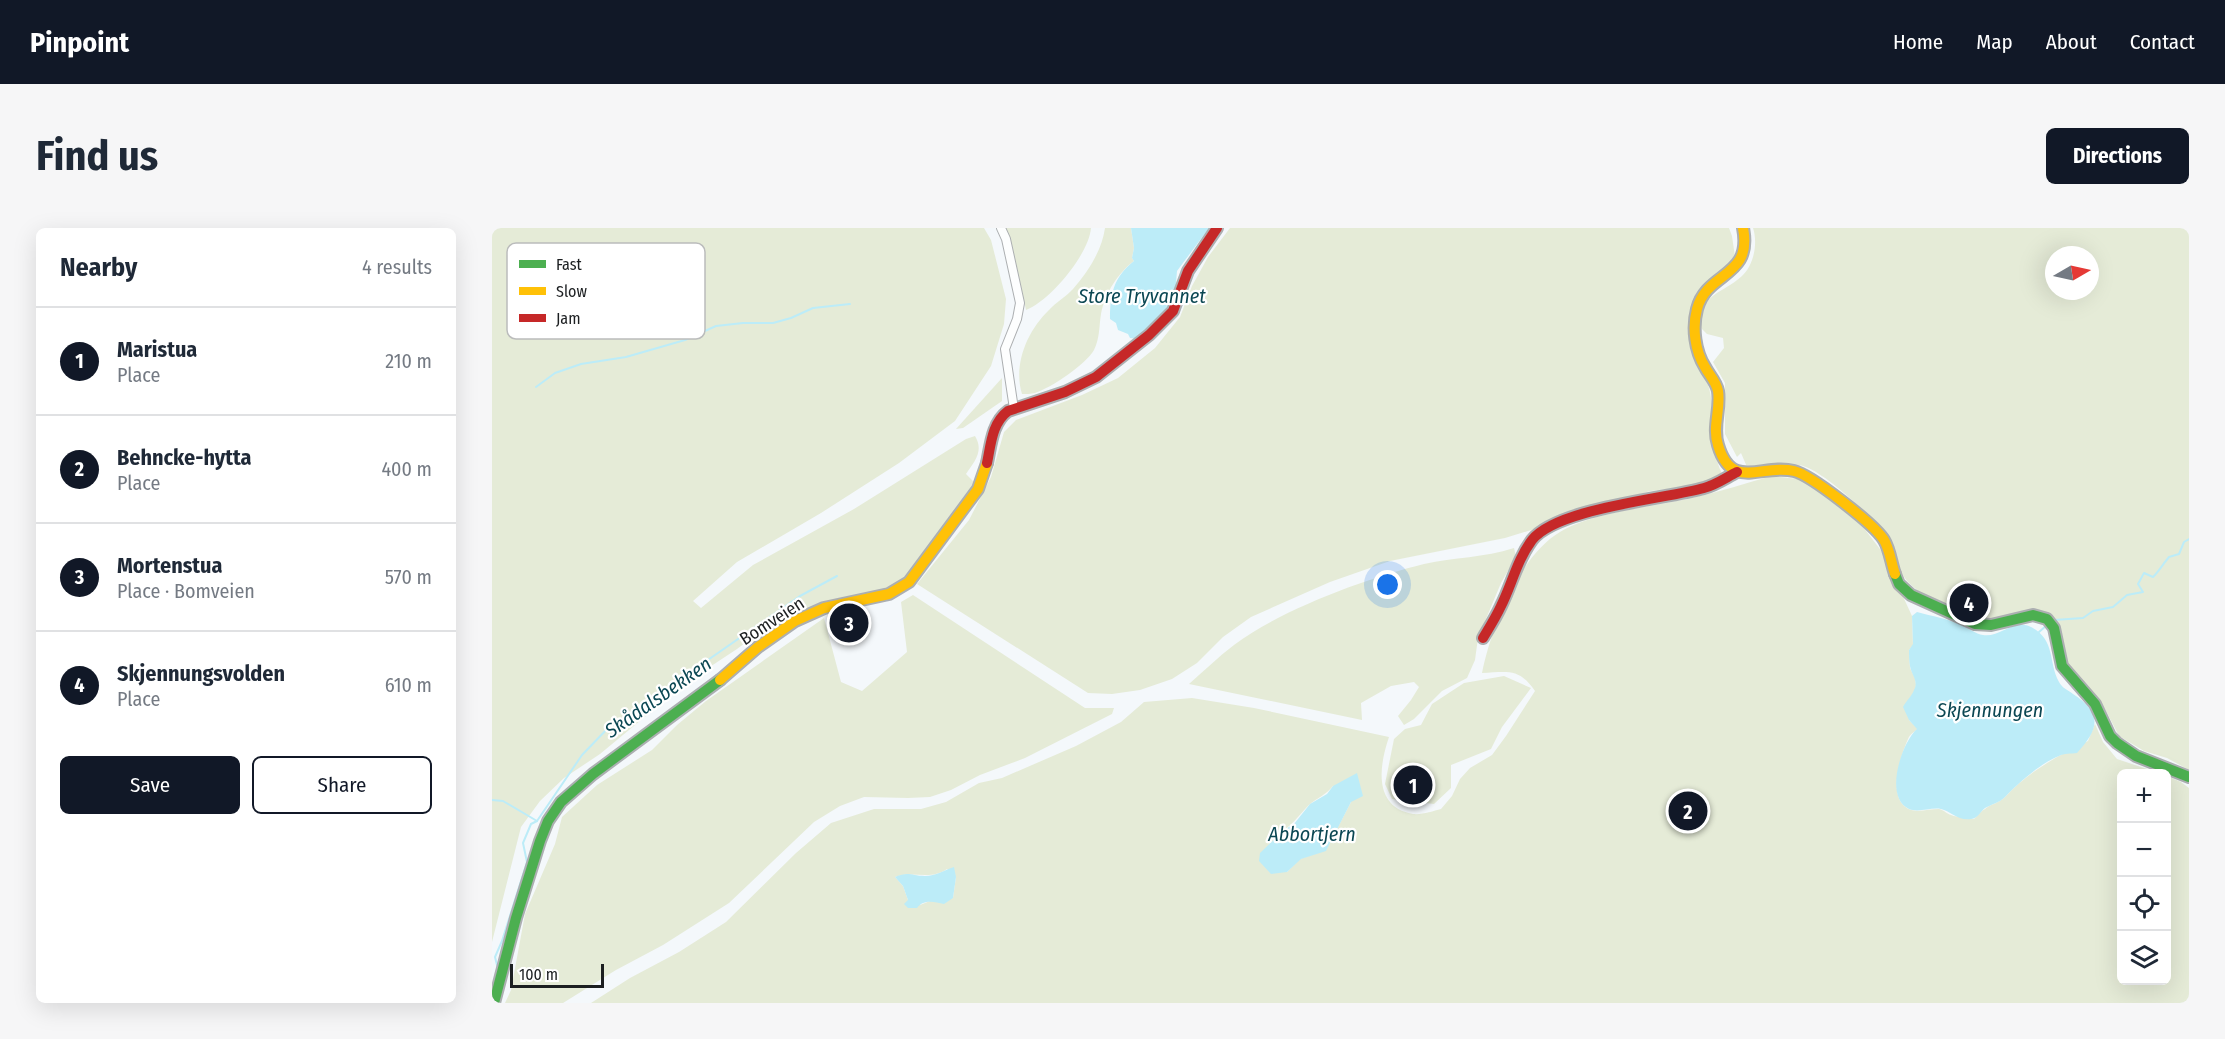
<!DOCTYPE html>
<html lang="en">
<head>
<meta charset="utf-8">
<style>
	body { margin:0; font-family:"Fira Sans Condensed",sans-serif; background:#f6f6f7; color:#1f2937 }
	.controls { position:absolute; right:18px; bottom:18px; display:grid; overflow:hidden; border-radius:9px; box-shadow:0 6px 24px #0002 }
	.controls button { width:54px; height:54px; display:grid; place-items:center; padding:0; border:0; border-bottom:2px solid #e0e1e3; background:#fff; color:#1f2937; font:30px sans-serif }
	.compass { position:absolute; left:1553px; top:18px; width:54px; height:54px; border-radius:50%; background:#fff; box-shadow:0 6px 24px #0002; rotate:81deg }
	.scale { position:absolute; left:18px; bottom:15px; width:94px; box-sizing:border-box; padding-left:6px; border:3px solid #1c1f21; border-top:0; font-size:16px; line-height:21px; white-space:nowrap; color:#1c1f21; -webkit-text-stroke:4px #fff; paint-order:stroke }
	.you { position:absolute; left:896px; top:357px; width:21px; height:21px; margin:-15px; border:4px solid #fff; border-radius:50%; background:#1a73e8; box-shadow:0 0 0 9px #1a73e833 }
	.badge { display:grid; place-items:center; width:39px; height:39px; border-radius:50%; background:#111827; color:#fff; font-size:20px; font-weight:700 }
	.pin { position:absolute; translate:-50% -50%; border:3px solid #fff; box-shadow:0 2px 6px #0006 }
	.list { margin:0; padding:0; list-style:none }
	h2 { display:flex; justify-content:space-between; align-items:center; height:78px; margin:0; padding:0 24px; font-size:26px }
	h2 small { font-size:20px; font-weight:400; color:#747a83 }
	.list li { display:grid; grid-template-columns:39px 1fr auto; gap:18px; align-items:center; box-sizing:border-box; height:108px; padding:0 24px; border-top:2px solid #e0e1e3 }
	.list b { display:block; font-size:22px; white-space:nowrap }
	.list p { margin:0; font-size:20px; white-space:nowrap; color:#747a83 }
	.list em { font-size:20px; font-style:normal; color:#747a83 }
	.actions { display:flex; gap:12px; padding:18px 24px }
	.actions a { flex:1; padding:14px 0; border:2px solid #111827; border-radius:9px; text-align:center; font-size:21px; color:#111827 }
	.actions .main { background:#111827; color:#fff }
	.icon { flex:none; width:33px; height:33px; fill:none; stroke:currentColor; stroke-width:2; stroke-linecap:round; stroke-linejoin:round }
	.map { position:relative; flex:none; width:1697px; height:775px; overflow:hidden; border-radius:9px }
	header { display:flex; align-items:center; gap:36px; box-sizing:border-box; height:84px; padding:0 30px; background:#111827; color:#fff }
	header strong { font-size:28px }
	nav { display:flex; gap:33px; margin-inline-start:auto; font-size:21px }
	.intro { display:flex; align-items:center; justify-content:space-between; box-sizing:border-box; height:144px; padding:0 36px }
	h1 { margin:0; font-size:42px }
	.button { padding:15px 27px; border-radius:9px; background:#111827; color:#fff; font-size:21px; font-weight:700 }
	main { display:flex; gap:36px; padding:0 36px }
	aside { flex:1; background:#fff; border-radius:9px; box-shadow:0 6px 24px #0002 }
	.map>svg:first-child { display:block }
	.green { fill:#e5ebd7; fill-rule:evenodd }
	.water { fill:#bcecf8 }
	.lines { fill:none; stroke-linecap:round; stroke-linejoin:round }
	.stream { stroke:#bcecf8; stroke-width:2 }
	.street-casing { stroke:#acafb1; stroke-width:10 }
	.fast-casing { stroke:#acafb1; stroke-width:14 }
	.slow-casing { stroke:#acafb1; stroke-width:14 }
	.jam-casing { stroke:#acafb1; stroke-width:14 }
	.street { stroke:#fdfefe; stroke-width:8 }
	.fast { stroke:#4caf50; stroke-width:10 }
	.slow { stroke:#ffc107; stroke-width:10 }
	.jam { stroke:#c62828; stroke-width:10 }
	.labels { text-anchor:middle; stroke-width:4.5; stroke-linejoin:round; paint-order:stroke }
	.street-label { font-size:18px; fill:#1c1f21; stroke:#fff }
	.water-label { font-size:20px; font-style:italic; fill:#0b4753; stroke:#fff }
	.key { fill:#fff; stroke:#bbbcbc; stroke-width:1.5 }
	.key-label { font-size:16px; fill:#1c1f21 }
</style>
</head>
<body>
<header>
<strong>Pinpoint</strong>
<nav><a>Home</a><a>Map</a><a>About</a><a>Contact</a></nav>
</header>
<div class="intro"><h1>Find us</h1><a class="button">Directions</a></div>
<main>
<aside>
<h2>Nearby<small>4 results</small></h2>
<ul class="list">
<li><span class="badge">1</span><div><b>Maristua</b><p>Place</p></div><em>210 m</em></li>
<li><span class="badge">2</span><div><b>Behncke-hytta</b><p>Place</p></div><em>400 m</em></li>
<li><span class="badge">3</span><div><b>Mortenstua</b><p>Place · Bomveien</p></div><em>570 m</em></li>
<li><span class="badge">4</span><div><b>Skjennungsvolden</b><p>Place</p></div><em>610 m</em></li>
</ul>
<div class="actions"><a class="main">Save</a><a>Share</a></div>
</aside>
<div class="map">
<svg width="1697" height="775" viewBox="0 0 1697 775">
	<rect width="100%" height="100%" fill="#f4f8fb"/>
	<g class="green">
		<path d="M0,0H492L499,12L514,71L512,96L499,138L463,193L407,235L329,285L245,334L201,373L209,380L261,337L362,281L474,211L483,208C492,223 483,233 474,246L483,255L413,352L393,363L339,374L306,386L288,398L281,394L245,421L195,454L108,526L72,550L48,573L29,599L0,714Z"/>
		<path d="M512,0H599C597,26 558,73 534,82L525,40Z"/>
		<path d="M613,0H639L642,20L640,30L642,33C626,45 613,65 609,86C607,98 608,110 602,122C594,136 559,160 543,165C539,166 534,166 530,166C521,137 535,103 557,82C564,74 574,69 581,61C596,44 610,22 613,0Z"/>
		<path d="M738,0H1237L1240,8L1243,29C1214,57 1186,84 1203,127C1208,140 1218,156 1219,170C1222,199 1218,218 1230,246L1224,252L1199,258L1158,263L1115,276L1082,283L1049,299L1013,310L898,333L838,354L759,389L731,409L705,435L680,451L648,462L620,466L596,465L425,356L477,292L499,249L512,204L524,192L590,167L626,150L663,120L688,89L700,58L716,29Z"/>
		<path d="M1261,0H1697V542L1675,530L1652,523L1627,508L1613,481L1575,437L1569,414L1550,386C1535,389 1516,396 1500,396C1475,395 1433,372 1415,353C1407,344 1404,328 1398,316C1385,293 1339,249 1314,239C1299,233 1271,238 1255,239L1249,225L1245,229L1233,206V155L1221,134L1232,120L1231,110L1215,106L1208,99C1209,64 1229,67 1250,48C1262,37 1266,15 1261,0ZM1562,27H1598V63H1562Z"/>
		<polygon points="510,150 510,173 471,200 464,201"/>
		<path d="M1280,248L1306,251L1334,265L1371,299L1391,325L1420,388L1421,417L1417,422L1418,440L1423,450L1424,457L1417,492L1426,501C1422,504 1418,506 1416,511C1409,527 1393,573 1419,582C1428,584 1438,581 1447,581C1452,582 1455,586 1459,587C1466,590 1475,589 1482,591C1486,587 1489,583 1493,581C1499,576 1507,575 1513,569C1536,544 1565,528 1596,513L1603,496L1611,514L1625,531L1667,545L1630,546V752H1674L1675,548L1689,554L1697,560V775H99L138,750L187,724L234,694L304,625L339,595L382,581H429L454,574L487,555L510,550L584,518L629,494L652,474L700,470L762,480L897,509C887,538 881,579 921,586C930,587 941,583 949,581L960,568L968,551L978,540L1000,527L1014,508L1043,463C1027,440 1017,444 990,445C999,400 1027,328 1068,304C1098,285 1164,278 1200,270C1227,264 1254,255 1280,248ZM841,558L859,574L834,622L808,631L795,644L792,602C802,595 808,586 817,577C825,570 834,567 841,558ZM455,641L464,649L461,670L438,673L428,677L416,672L411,658L403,649C421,642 438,653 455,641Z"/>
		<path d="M1022,320L1024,329L1009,355L986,410L983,432L975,450L950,463L922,491L912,497L906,488L919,472L927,459L922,454L899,458L869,475L870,492L697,456C712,443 726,429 742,417C788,382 875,350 932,336C962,329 992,330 1022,320Z"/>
		<polygon points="421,367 593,480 622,480 620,486 533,530 488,547 459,562 438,569 416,570 372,569 348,578 322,594 237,675 171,717 124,742 71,775 13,775 19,762 33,686 63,616 70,589 105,557 160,522 185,497 214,473 332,390 349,454 370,463 415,424 409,374"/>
		<polygon points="1012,448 1039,460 1010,499 999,521 959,537 959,560 942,576 900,571 893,556 902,511 913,501 929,497 940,476 972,455"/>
	</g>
	<g class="water">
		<path d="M639,0H717L685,43L683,67L677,81L646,111L638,110L636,106L626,102L624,95L618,91C618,65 622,49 642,33L640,30L642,20Z"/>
		<path d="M1425,384C1440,388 1456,391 1470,397C1476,400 1484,406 1491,407C1507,410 1523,390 1539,399C1564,412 1556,434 1567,454C1570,460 1576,462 1581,466C1610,485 1608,500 1585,525C1579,526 1572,525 1567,528C1549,535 1526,555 1513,569C1507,575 1500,576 1493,580C1488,584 1486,590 1479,591C1466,593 1458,583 1449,581C1439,579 1427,585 1417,581C1391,569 1410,514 1425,501L1417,492L1411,479C1414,473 1420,468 1422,462C1427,453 1419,446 1418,438C1417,433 1417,427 1417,422L1421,416L1420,388Z"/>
		<polygon points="865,545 871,568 859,574 834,623 809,631 795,644 779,646 767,633 768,625 792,602 802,596 818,576 835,566 841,558"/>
		<path d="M462,639L464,649L461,670L452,676C442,674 432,671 425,680H416L412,676L416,672L411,658L403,649C417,643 419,648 433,648C444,648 452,642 462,639Z"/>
	</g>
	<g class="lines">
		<g class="stream">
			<polyline points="44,159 63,145 89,136 134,129 193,112 224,98 251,95 281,95 299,90 321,80 358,76"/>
			<path d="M1562,392L1591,390L1601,383L1621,379L1635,367L1651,364L1646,356L1652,345L1661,349C1667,343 1671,336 1677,329L1687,326L1692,314L1697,311"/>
			<polyline points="1547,404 1555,397"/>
			<polyline points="0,572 11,573 45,593"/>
			<polyline points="6,741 3,729 10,713 35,634 31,615 39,596 45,593 90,527 117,499 144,485 200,443 308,368 345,348"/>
		</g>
		<defs>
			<polyline id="street" points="509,0 514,11 528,75 525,91 513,121 522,181"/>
			<g id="fast">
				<polyline points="1403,346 1407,356 1419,367 1483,396 1499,397 1541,387 1555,391 1562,400 1570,438 1603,476 1618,508 1625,515 1644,528 1697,549"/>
				<polyline points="2,775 24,690 48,613 56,593 69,574 101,546 228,452"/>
			</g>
			<g id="slow">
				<path d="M1251,0C1261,50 1215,43 1205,81C1200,100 1203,123 1213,139C1217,147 1224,153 1226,163C1229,181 1220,199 1226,217C1240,264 1270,235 1302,243C1319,247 1382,296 1392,312C1398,322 1399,335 1403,346"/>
				<polyline points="228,452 266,419 303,393 332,380 397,366 417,354 486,261 495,235"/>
			</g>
			<g id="jam">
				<path d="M495,235C499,216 500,195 516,183L573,164L604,149L657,107L681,83L696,43L725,0"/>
				<path d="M991,410C997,400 1004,389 1009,378C1020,356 1025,332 1040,312C1065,280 1173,271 1212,260C1224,257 1235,249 1245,244"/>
			</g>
		</defs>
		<use href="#street" class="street-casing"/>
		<use href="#fast" class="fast-casing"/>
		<use href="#slow" class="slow-casing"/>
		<use href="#jam" class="jam-casing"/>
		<use href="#street" class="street"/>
		<use href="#fast" class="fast"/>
		<use href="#slow" class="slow"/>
		<use href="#jam" class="jam"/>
	</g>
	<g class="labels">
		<g class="street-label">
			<text transform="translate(280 393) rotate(-33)" y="6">Bomveien</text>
		</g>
		<g class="water-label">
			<text x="650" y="75">Store Tryvannet</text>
			<text transform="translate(166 469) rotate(-35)" y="7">Skådalsbekken</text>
			<text x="1498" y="489">Skjennungen</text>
			<text x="820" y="613">Abbortjern</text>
		</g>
	</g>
	<rect x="15" y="15" width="198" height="96" rx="9" class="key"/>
	<rect x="27" y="32" width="27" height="8" fill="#4caf50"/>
	<rect x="27" y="59" width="27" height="8" fill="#ffc107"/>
	<rect x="27" y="86" width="27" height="8" fill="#c62828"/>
	<g class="key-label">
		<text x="64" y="42">Fast</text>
		<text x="64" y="69">Slow</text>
		<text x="64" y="96">Jam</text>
	</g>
</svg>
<div class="controls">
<button>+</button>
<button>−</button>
<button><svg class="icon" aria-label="locate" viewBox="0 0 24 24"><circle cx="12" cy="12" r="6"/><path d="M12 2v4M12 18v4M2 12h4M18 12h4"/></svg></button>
<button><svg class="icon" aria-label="layers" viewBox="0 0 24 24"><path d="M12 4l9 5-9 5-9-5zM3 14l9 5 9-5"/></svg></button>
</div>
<svg class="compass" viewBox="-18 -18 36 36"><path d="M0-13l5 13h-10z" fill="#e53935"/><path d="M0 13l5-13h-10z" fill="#747a83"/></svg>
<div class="scale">100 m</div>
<div class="you"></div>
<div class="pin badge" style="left:921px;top:557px">1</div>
<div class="pin badge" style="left:1196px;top:583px">2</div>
<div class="pin badge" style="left:357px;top:395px">3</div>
<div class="pin badge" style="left:1477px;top:375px">4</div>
</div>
</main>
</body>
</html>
